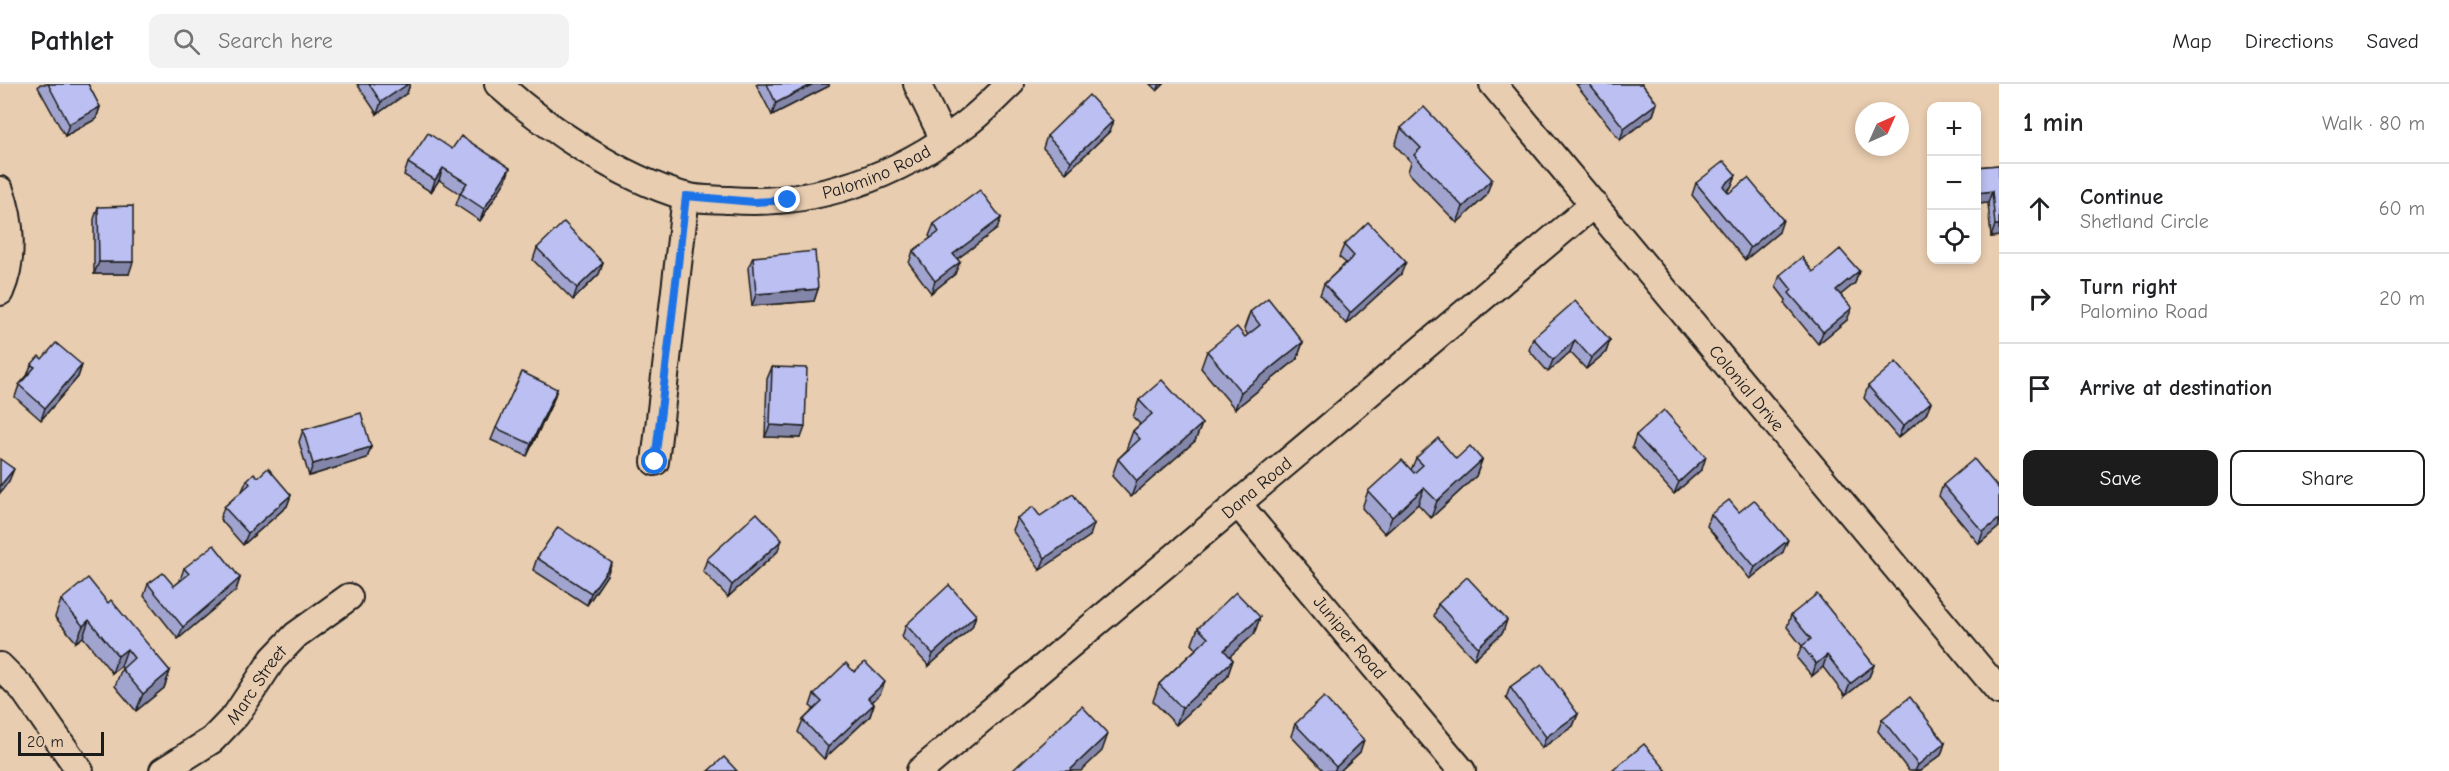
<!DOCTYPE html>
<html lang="en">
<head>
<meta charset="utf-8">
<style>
	body { margin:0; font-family:"Comic Neue",sans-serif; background:#f2f2f2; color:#202124 }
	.controls { position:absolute; right:18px; top:18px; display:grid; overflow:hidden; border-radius:12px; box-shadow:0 3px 9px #0003 }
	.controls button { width:54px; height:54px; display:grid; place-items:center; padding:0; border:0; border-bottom:2px solid #e0e0e0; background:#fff; color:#202124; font:30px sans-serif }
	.compass { position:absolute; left:1855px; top:18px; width:54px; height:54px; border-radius:50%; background:#fff; box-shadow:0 3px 9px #0003; rotate:45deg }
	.scale { position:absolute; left:18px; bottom:15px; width:86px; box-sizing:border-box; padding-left:6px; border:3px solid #1c1c1c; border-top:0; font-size:16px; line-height:21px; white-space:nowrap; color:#1c1c1c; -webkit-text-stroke:4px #e9cdb0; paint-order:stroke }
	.stop { position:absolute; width:18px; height:18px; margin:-14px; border:4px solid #1a73e8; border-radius:50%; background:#fff }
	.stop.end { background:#1a73e8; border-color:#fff; box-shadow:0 2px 6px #0008 }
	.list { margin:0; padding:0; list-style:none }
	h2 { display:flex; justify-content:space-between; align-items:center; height:78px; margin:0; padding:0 24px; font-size:26px }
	h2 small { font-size:20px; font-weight:400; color:#757577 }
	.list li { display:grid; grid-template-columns:39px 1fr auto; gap:18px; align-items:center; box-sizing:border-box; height:90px; padding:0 24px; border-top:2px solid #e0e0e0 }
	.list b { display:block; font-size:22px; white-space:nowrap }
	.list p { margin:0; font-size:20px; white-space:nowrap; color:#757577 }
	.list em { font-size:20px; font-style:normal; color:#757577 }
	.actions { display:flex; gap:12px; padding:18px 24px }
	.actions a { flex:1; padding:14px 0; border:2px solid #1c1c1c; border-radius:12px; text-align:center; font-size:21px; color:#1c1c1c }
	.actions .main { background:#1c1c1c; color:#fff }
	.icon { flex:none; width:33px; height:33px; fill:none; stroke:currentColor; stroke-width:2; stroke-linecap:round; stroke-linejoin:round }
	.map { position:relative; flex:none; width:1999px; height:687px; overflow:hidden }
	header { display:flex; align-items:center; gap:36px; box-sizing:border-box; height:84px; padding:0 30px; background:#fff; border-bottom:2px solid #e0e0e0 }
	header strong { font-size:28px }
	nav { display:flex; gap:33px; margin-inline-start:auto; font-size:21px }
	.search { width:420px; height:54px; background:#f2f2f2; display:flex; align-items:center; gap:15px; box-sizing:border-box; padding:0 21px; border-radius:12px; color:#757577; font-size:22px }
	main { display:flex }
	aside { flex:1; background:#fff }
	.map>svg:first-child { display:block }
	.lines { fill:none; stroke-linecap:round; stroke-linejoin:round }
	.street-casing { stroke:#1c1c1c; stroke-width:30 }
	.street { stroke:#e9cdb0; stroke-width:26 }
	.wall { fill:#a1a4cf; stroke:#1c1c1c; stroke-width:1.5 }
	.shaded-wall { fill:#8386a9; stroke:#1c1c1c; stroke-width:1.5 }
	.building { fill:#bbbff1; stroke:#1c1c1c; stroke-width:1.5 }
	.route { stroke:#1a73e8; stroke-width:8 }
	.labels { text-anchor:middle; stroke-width:4.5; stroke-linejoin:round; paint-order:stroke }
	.street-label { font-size:18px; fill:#1c1c1c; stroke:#e9cdb0 }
</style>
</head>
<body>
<header>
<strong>Pathlet</strong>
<div class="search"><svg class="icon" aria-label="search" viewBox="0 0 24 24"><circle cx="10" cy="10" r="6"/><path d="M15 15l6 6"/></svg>Search here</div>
<nav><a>Map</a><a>Directions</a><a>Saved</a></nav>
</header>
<main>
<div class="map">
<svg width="1999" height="687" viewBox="0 0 1999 687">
	<rect width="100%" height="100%" fill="#e9cdb0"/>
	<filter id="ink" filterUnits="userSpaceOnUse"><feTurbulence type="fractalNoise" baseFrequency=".0167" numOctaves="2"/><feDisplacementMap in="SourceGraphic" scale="12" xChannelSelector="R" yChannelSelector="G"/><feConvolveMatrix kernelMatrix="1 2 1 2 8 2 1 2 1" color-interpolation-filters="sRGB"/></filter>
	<g filter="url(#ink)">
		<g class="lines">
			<defs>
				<g id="street">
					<path id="s1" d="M498,0C548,45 619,93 684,112C698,116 715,115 729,116C815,123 899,92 966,40C982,28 996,13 1010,0"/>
					<polyline points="917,0 944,56"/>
					<path id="s2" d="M1493,0L1999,607"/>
					<path d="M0,106C12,138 14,176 0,208"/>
					<polyline points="655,378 686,112"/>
					<path id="s3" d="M1238,420L1462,687"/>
					<polyline points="0,582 23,605 80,687"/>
					<path id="s4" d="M163,687L212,656L236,631L273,575L296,551L349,513"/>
					<path id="s5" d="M920,687L1594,120"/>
				</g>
			</defs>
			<use href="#street" class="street-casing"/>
			<use href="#street" class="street"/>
		</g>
		<g class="wall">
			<polygon points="40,0 88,0 100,23 96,35 65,52 38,3"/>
			<polygon points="357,0 410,0 407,9 377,30"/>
			<polygon points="756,0 829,0 829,2 772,31"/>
			<polygon points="1150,0 1164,0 1157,7"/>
			<polygon points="1576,0 1642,0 1657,19 1653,31 1620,56"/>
			<polygon points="1401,44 1486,112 1457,139 1408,88 1411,78 1395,61"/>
			<polygon points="1109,48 1066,89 1043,64 1047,52"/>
			<polygon points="452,65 506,96 480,137 456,121 460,110 439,96 431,108 404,91 408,79"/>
			<polygon points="1999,81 1999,152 1991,153 1988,119 1977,120 1977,83"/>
			<polygon points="1736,91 1731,103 1727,107 1779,148 1745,176 1692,111 1696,99"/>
			<polygon points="98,123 129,190 94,190 94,135"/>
			<polygon points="1001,134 997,145 957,175 955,190 931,209 909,179 913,167 931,154 929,152 934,140"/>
			<polygon points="1344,161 1401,190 1346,240 1320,211 1324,200 1346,179 1339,173"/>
			<polygon points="537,164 603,179 599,190 573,216 533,176"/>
			<polygon points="753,173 818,205 814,217 752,222 748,184"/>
			<polygon points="1859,187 1855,199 1840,211 1847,236 1818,260 1785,220 1786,216 1776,203 1780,191 1813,188"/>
			<polygon points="1250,228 1303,258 1297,275 1235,325 1201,284 1207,267 1245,253 1248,251 1244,245"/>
			<polygon points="1533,254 1610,256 1606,268 1586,285 1570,268 1548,288 1529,266"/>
			<polygon points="42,275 82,281 78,293 41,336 15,313 19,301 27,292 31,281"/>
			<polygon points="772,283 801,354 765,353 767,295"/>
			<polygon points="1868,302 1926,330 1898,354 1864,314"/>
			<polygon points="557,305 553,317 527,372 491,356 496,344"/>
			<polygon points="1139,316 1202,340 1195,357 1131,413 1112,392 1118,375 1128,365 1127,363 1133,347 1140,340 1133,333"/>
			<polygon points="303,346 371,363 367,374 309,392 299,358"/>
			<polygon points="1636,351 1702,385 1674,410 1632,363"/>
			<polygon points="1416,374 1482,376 1476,392 1431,434 1418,420 1385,450 1362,424 1368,407 1411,386"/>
			<polygon points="258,393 291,411 287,422 243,461 220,435 224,423 242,407 247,396"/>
			<polygon points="1943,401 1999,405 1999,443 1979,460 1939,412"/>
			<polygon points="1739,428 1783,468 1750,495 1707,442 1711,430"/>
			<polygon points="1040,432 1090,452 1040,486 1012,446 1017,434"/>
			<polygon points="777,468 728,513 703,487 707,475"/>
			<polygon points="537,474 607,491 587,521 533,486"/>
			<polygon points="184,484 240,494 236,506 178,555 144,512 148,500 174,502 180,497 180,496"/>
			<polygon points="61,516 108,519 170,587 164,604 136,627 115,602 122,584 121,582 112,589 83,553 76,558 55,533"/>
			<polygon points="1438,520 1503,548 1474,575 1434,532"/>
			<polygon points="976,531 972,543 929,582 902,553 906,541"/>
			<polygon points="1791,531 1874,581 1869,593 1845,612 1823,583 1812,592 1797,574 1802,562 1787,543"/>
			<polygon points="1260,533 1254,550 1230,572 1233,576 1227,593 1176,641 1153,617 1159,600 1196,565 1192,560 1198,544"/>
			<polygon points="854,588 880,610 872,618 874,620 870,632 824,675 798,648 803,636 814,625 810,622 814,610"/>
			<polygon points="1510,603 1578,630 1573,642 1542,664 1506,614"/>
			<polygon points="1882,635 1945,659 1941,671 1920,687 1909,687 1878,647"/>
			<polygon points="1295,640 1360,668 1340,687 1324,687 1291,652"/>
		</g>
		<g class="shaded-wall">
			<polygon points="408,0 410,0 407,9 377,30 381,18"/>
			<polygon points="813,0 829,0 829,2 772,31 776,19"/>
			<polygon points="1160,0 1164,0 1157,7"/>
			<polygon points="1657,19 1653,31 1620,56 1624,44"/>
			<polygon points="100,23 96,35 65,52 69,40"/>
			<polygon points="1113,37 1109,48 1066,89 1071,77"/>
			<polygon points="443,84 439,96 431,108 435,96"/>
			<polygon points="510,84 506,96 480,137 484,125"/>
			<polygon points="1736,91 1731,103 1719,114 1723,102"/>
			<polygon points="1492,95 1486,112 1457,139 1463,123"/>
			<polygon points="1992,107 1988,119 1977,120 1977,109"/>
			<polygon points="1001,134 997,145 949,181 953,170"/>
			<polygon points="1783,136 1779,148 1745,176 1750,164"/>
			<polygon points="1995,141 1999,141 1999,152 1991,153"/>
			<polygon points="99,178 133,178 129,190 94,190"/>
			<polygon points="960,178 955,190 931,209 935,197"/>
			<polygon points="1406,178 1401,190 1346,240 1350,229"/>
			<polygon points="603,179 599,190 573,216 577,204"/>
			<polygon points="1859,187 1855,199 1832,218 1836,206"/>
			<polygon points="818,205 814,217 752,222 756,210"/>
			<polygon points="1852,224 1847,236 1818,260 1823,248"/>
			<polygon points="1575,256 1570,268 1548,288 1553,276"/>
			<polygon points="1610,256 1606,268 1586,285 1591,274"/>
			<polygon points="1303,258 1297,275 1235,325 1241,308"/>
			<polygon points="82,281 78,293 41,336 45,324"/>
			<polygon points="557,305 553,317 527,372 531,360"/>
			<polygon points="1931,318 1926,330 1898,354 1903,342"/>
			<polygon points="1202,340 1195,357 1131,413 1137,397"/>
			<polygon points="770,341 805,343 801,354 765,353"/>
			<polygon points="371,363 367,374 309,392 313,380"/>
			<polygon points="1706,373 1702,385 1674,410 1679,398"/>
			<polygon points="1482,376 1476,392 1431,434 1437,417"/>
			<polygon points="14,385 9,397 0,409 0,402"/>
			<polygon points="1424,404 1418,420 1385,450 1392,433"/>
			<polygon points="291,411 287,422 243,461 248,449"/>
			<polygon points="1999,435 1999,443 1979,460 1983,448"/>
			<polygon points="1094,440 1090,452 1040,486 1045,474"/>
			<polygon points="782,456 777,468 728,513 732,501"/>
			<polygon points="1788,456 1783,468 1750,495 1755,483"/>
			<polygon points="612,479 607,491 587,521 591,509"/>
			<polygon points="240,494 236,506 178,555 183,543"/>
			<polygon points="976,531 972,543 929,582 933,570"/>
			<polygon points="1260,533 1254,550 1218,583 1224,566"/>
			<polygon points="89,536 83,553 76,558 83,542"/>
			<polygon points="1507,536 1503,548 1474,575 1478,563"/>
			<polygon points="127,565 121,582 112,589 118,572"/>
			<polygon points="1827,571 1823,583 1812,592 1816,580"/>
			<polygon points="1233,576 1227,593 1176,641 1182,624"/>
			<polygon points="1874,581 1869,593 1845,612 1850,600"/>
			<polygon points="170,587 164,604 136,627 143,610"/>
			<polygon points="885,598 880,610 864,626 868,614"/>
			<polygon points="874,620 870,632 824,675 828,663"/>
			<polygon points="1578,630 1573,642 1542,664 1546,653"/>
			<polygon points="1108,650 1102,667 1081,687 1069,687"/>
			<polygon points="1364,656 1360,668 1340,687 1334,687 1336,683"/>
			<polygon points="1945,659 1941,671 1920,687 1915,687 1918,681"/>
		</g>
		<g class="building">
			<polygon points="48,0 88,0 100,23 69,40"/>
			<polygon points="369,0 408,0 381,18"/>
			<polygon points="767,0 813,0 776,19"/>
			<polygon points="1589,0 1642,0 1657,19 1624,44"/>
			<polygon points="1089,11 1113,37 1071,77 1047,52"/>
			<polygon points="1424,23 1492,95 1463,123 1414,71 1421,64 1401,44"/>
			<polygon points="428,49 452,65 461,52 510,84 484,125 460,109 467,99 443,84 435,96 408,79"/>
			<polygon points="1724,77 1736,91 1723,102 1729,109 1748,94 1783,136 1750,164 1696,99"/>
			<polygon points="1999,81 1999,141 1995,141 1992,107 1977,109 1977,83"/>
			<polygon points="980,106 1001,134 953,170 960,178 935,197 913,167 939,148 934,140"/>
			<polygon points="133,122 133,178 99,178 98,123"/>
			<polygon points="564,138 603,179 577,204 537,164"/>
			<polygon points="1368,138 1406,178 1350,229 1324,200 1354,172 1344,161"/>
			<polygon points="1840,165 1859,187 1836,206 1852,224 1823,248 1789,209 1792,206 1780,191 1802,173 1813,188"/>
			<polygon points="815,167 818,205 756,210 753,173"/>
			<polygon points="1268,214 1303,258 1241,308 1207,267 1237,243 1245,253 1260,241 1250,228"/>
			<polygon points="1575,217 1610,256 1591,274 1575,256 1553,276 1533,254"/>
			<polygon points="56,259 82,281 45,324 19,301 35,283 31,281 39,272 42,275"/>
			<polygon points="1896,278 1931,318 1903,342 1868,302"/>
			<polygon points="772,283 807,284 805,343 770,341"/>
			<polygon points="522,288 557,305 531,360 496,344"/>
			<polygon points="1162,296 1202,340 1137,397 1118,375 1140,355 1133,347 1152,330 1139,316"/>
			<polygon points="1664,326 1706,373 1679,398 1636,351"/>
			<polygon points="361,329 371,363 313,380 303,346"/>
			<polygon points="1438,354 1456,375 1470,362 1482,376 1437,417 1424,404 1392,433 1368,407 1402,376 1414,389 1423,381 1416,374"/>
			<polygon points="0,375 14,385 0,402"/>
			<polygon points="1974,375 1999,405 1999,435 1983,448 1943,401"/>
			<polygon points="268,384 291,411 248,449 224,423 250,400 247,396 254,389 258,393"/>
			<polygon points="1073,410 1094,440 1045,474 1017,434 1033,423 1040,432"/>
			<polygon points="1729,416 1739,428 1754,416 1788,456 1755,483 1711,430"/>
			<polygon points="757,429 782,456 732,501 707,475"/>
			<polygon points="558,443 612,479 591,509 537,474"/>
			<polygon points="214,461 240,494 183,543 148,500 163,489 174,502 189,490 184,484"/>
			<polygon points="1467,493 1507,536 1478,563 1438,520"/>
			<polygon points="88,494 108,519 111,516 170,587 143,610 122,585 134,574 127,565 118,572 89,536 83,542 61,516"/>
			<polygon points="949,501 976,531 933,570 906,541"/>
			<polygon points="1236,508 1260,533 1224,566 1233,576 1182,624 1159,600 1208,554 1198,544"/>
			<polygon points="1817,510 1874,581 1850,600 1827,571 1816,580 1802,562 1811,555 1791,531"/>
			<polygon points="865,578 885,598 868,614 874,620 828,663 803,636 822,618 814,610 846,579 854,588"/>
			<polygon points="1542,580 1578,630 1546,653 1510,603"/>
			<polygon points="1324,613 1364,656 1336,683 1295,640"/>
			<polygon points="1910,613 1945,659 1918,681 1882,635"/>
			<polygon points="1082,622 1108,650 1069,687 1012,687"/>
			<polygon points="1644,660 1667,687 1612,687"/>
			<polygon points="724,673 737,687 708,687"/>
		</g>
	</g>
	<g class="lines" filter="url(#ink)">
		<polyline class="route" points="655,378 686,112 754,118 788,116"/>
	</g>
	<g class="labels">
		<g class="street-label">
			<text dy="6" stroke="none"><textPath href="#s1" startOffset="416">Palomino Road</textPath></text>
			<text dy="6" stroke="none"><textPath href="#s2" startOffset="396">Colonial Drive</textPath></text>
			<text dy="6" stroke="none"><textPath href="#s5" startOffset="440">Dana Road</textPath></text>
			<text dy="6" stroke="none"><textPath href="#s3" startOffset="174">Juniper Road</textPath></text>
			<text dy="6" stroke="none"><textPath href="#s4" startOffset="129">Marc Street</textPath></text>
		</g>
	</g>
</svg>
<div class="controls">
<button>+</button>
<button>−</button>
<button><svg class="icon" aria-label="locate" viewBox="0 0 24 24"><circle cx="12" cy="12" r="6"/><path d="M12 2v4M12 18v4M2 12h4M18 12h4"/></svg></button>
</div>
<svg class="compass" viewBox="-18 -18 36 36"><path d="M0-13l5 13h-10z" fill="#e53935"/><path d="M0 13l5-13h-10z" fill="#757577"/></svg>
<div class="scale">20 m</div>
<div class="stop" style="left:655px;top:378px"></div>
<div class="stop end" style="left:788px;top:116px"></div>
</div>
<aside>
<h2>1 min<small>Walk · 80 m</small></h2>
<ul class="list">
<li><svg class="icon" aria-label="ahead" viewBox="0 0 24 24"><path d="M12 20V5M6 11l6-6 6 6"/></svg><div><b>Continue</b><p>Shetland Circle</p></div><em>60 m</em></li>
<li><svg class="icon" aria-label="right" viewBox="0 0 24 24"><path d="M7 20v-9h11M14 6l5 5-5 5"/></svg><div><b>Turn right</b><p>Palomino Road</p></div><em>20 m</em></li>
<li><svg class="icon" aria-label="arrive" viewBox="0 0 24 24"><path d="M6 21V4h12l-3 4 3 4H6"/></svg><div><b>Arrive at destination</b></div></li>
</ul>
<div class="actions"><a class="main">Save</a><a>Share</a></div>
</aside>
</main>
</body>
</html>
